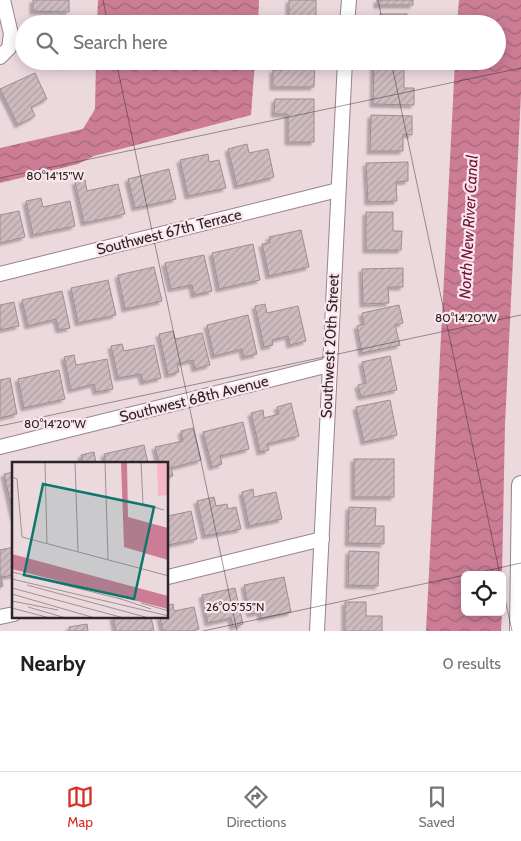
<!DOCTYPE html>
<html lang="en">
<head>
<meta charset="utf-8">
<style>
	body { margin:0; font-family:Cabin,sans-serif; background:#f6f6f6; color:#202124 }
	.controls { position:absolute; right:15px; bottom:15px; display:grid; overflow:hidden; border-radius:8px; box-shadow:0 2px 12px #0003 }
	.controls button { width:45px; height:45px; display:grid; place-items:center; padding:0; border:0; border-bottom:1px solid #e0e0e0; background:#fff; color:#202124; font:25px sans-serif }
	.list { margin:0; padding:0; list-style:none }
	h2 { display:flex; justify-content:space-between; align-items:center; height:65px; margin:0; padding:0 20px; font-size:21px }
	h2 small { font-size:16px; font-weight:400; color:#757577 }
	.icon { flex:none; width:28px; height:28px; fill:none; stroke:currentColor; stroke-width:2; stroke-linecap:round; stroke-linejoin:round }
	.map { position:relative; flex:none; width:521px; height:631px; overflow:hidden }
	.search { position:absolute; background:#fff; box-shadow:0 2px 12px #0003; left:15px; right:15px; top:15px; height:55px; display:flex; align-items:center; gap:12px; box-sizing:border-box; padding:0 18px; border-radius:28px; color:#757577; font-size:19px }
	.sheet { height:140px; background:#fff }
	nav { display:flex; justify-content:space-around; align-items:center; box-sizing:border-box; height:70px; border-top:1px solid #e0e0e0; background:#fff; font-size:14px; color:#757577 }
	nav a { display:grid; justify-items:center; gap:2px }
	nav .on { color:#d93025 }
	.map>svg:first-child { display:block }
	.water { fill:url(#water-waves) }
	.building { fill:url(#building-hatch); stroke:#9e8c91; filter:url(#shadow) }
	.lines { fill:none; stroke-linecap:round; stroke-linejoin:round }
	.minor-casing { stroke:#968489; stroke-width:16 }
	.major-casing { stroke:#968489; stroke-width:20 }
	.minor { stroke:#fff; stroke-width:14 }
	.major { stroke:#fff; stroke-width:18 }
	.ticks { fill:none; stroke:#2c2527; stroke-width:1; stroke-opacity:0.45 }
	.labels { text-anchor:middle; stroke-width:4.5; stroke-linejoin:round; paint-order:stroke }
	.street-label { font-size:15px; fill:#2c2527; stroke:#fae6eb }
	.water-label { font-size:16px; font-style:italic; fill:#70113b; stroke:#fae6eb }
	.inset-road { fill:none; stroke:#9f9195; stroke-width:1 }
	.view { fill:#0f766e; fill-opacity:0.15; stroke:#0f766e; stroke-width:2.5 }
	.inset-edge { fill:none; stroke:#2c2527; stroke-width:2.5 }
	.ticks-label { font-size:12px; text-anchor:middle; fill:#2c2527; stroke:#fae6eb; stroke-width:4.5; stroke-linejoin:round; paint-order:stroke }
</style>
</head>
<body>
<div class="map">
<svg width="521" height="631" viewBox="0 0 521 631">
	<defs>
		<pattern id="water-waves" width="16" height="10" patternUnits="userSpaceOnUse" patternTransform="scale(1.25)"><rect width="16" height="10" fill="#cc7d95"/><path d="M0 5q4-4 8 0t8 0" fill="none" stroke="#a6667a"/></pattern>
		<pattern id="building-hatch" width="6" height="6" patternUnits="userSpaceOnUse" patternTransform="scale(1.25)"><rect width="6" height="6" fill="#cdbbbf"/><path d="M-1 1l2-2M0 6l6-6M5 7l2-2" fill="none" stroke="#b0a1a4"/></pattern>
		<filter id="shadow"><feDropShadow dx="-3" dy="3" stdDeviation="1" flood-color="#0004"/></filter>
	</defs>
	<rect width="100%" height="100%" fill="#ecd9de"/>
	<g class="water">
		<polygon points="98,0 259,0 258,24 97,24"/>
		<polygon points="459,0 521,0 521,93 505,425 502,576 465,575 465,612 502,612 501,631 426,631 455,61 497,61 497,24 457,24"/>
		<polygon points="96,61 255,61 251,115 94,156 78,164 0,183 0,148 83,129 95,109"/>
	</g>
	<g class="building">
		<polygon points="33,0 69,0 69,12 33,11"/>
		<polygon points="289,0 316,0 316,24 281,24 281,16 289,16"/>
		<rect x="377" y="0" width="36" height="5"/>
		<rect x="380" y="14" width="27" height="10"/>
		<polygon points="36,61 68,61 68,65 36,64"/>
		<polygon points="284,61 315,61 314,87 273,87 273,70 284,70"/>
		<polygon points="374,63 404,64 404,88 414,88 414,105 373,104"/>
		<polygon points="35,73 47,99 31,107 35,116 18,125 0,89"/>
		<polygon points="275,99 314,99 314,142 288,142 288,114 274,114"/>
		<polygon points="371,115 412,116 412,135 403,134 403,151 370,151"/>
		<polygon points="247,144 249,153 268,149 274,177 237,186 228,149"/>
		<polygon points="208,154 209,162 219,160 226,188 188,196 180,160"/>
		<polygon points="408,162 408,181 396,182 397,201 368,202 366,163"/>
		<polygon points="169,169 176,199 135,208 128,179"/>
		<polygon points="85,180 87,191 118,184 125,214 84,223 75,182"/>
		<polygon points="41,198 43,207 70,201 75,226 33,235 26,201"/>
		<polygon points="19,211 25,237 0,243 0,215"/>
		<polygon points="366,212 393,212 393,231 402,231 401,250 366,250"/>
		<polygon points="301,230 309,267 269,276 262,244 270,243 269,237"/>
		<polygon points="253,244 260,280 219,289 212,253"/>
		<polygon points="204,255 212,291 194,295 192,285 171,289 165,263"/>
		<polygon points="154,267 162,301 125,309 118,275"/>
		<polygon points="403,268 403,287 388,287 389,303 363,304 362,269"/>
		<polygon points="108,280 116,315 78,323 71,288"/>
		<polygon points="62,291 70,328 59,330 56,319 28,326 22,300"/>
		<polygon points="14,302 19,326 0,330 0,305"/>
		<polygon points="265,304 267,313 298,306 306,341 290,345 288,336 272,340 273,345 264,347 255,306"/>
		<polygon points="399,305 403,323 395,325 400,345 362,353 357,326 364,324 362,313"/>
		<polygon points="248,315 257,354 244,357 242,349 214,356 207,325"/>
		<polygon points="173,331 175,339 202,333 210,365 195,369 193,360 177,364 179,372 168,375 159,334"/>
		<polygon points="122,344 124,351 154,345 161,378 143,382 141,374 118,378 111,346"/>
		<polygon points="74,355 76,365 107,359 113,389 96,392 94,384 71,390 64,357"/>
		<polygon points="390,356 397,390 361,397 358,385 366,383 362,362"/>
		<polygon points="59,370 65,399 24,408 18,379"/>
		<polygon points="10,378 17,414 0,418 0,380"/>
		<polygon points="390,400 397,435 364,442 356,407"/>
		<polygon points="291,403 299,436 267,444 269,450 260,452 251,413 263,410 264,418 279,414 277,407"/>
		<polygon points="243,422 249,449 220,456 222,464 212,467 203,432"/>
		<polygon points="193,428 201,460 171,468 173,476 168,477 168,463 159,463 155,447 183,441 181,431"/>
		<polygon points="144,445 148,463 106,463 104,454"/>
		<polygon points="94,452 96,463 83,463 81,455"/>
		<rect x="354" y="459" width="40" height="38"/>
		<polygon points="14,472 14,518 4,474"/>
		<polygon points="253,489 254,497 276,492 282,519 249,526 242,492"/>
		<polygon points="214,497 216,506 227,504 228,509 236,507 241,529 205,536 197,501"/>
		<polygon points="349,507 376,508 375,526 384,526 384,544 348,543"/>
		<polygon points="191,511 197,539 168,545 168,516"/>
		<polygon points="14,547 14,575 1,577 3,586 0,587 0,550"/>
		<polygon points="349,551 379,552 378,586 348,585"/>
		<polygon points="284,577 291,612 261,618 260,612 250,614 244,585"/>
		<polygon points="235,588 243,624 233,627 231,618 208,623 202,595"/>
		<polygon points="345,602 366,602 366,616 382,616 382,631 345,631"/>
		<polygon points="173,604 174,611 194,607 199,629 191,631 163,631 160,617 168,617 168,605"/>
		<polygon points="113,617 151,617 154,631 116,631"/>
		<polygon points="87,624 88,631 70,631 69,627"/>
	</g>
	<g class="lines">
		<defs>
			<g id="minor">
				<polyline points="347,24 349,0"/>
				<polyline points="0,57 9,48 11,34 3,0"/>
				<polyline points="0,274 338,190"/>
				<polyline points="0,447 329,365"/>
				<polyline points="168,577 322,539"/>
				<polyline points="0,617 14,614"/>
				<polyline points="317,631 345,61"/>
			</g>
			<polyline id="major" points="519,631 521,485"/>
		</defs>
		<use href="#minor" class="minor-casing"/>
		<use href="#major" class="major-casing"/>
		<use href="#minor" class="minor"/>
		<use href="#major" class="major"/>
	</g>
	<path class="ticks" d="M103,0L108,24M378,0L383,24M116,61L237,631M391,61L500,575M0,178L521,68M0,426L521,315M467,575L521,563M502,585L512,631M203,631L465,575"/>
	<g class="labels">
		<g class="street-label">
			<text transform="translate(169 232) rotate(-14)" y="5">Southwest 67th Terrace</text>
			<text transform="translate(330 346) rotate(-87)" y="5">Southwest 20th Street</text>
			<text transform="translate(194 399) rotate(-14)" y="5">Southwest 68th Avenue</text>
		</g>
		<g class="water-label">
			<text transform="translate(468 227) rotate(-87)" y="6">North New River Canal</text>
		</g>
	</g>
	<g transform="translate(12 462)">
		<rect width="156" height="156" fill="#ecd9de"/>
		<path d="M145,0H156V33L146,34Z" fill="#f6b5c8"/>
		<path d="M109,0H115L116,55L156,66V98L112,85ZM0,92L156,134V147L0,107Z" fill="#cc7d95"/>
		<path class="inset-road" d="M33,0L35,82M63,0L66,89M93,0L96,97M129,0L131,42L152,48M0,15L5,17L10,75L157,114M0,110L109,137M0,117L157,154M15,123L137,156M0,126L112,156M0,132L83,156M106,136L139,147M0,139L46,148M129,141L157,149M16,145L54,156M0,146L38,156"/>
		<path class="view" d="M31,22L142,45L122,137L12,113Z"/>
		<rect width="156" height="156" class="inset-edge"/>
	</g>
	<g class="ticks-label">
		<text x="55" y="180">80°14'15"W</text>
		<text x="466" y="322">80°14'20"W</text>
		<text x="55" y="428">80°14'20"W</text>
		<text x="235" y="611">26°05'55"N</text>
	</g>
</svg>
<div class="controls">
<button><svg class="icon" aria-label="locate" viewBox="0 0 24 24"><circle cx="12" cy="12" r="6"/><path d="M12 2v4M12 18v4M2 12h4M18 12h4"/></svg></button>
</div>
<div class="search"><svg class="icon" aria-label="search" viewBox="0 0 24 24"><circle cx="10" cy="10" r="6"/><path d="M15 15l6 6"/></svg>Search here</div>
</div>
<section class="sheet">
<h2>Nearby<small>0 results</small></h2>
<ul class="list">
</ul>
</section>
<nav>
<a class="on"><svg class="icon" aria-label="map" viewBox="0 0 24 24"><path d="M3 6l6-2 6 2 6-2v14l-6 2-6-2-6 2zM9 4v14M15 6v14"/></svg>Map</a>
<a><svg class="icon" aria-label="directions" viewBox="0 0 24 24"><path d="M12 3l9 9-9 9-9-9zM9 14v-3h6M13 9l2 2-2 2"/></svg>Directions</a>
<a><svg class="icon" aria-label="saved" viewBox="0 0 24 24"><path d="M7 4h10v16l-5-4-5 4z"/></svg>Saved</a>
</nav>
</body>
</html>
